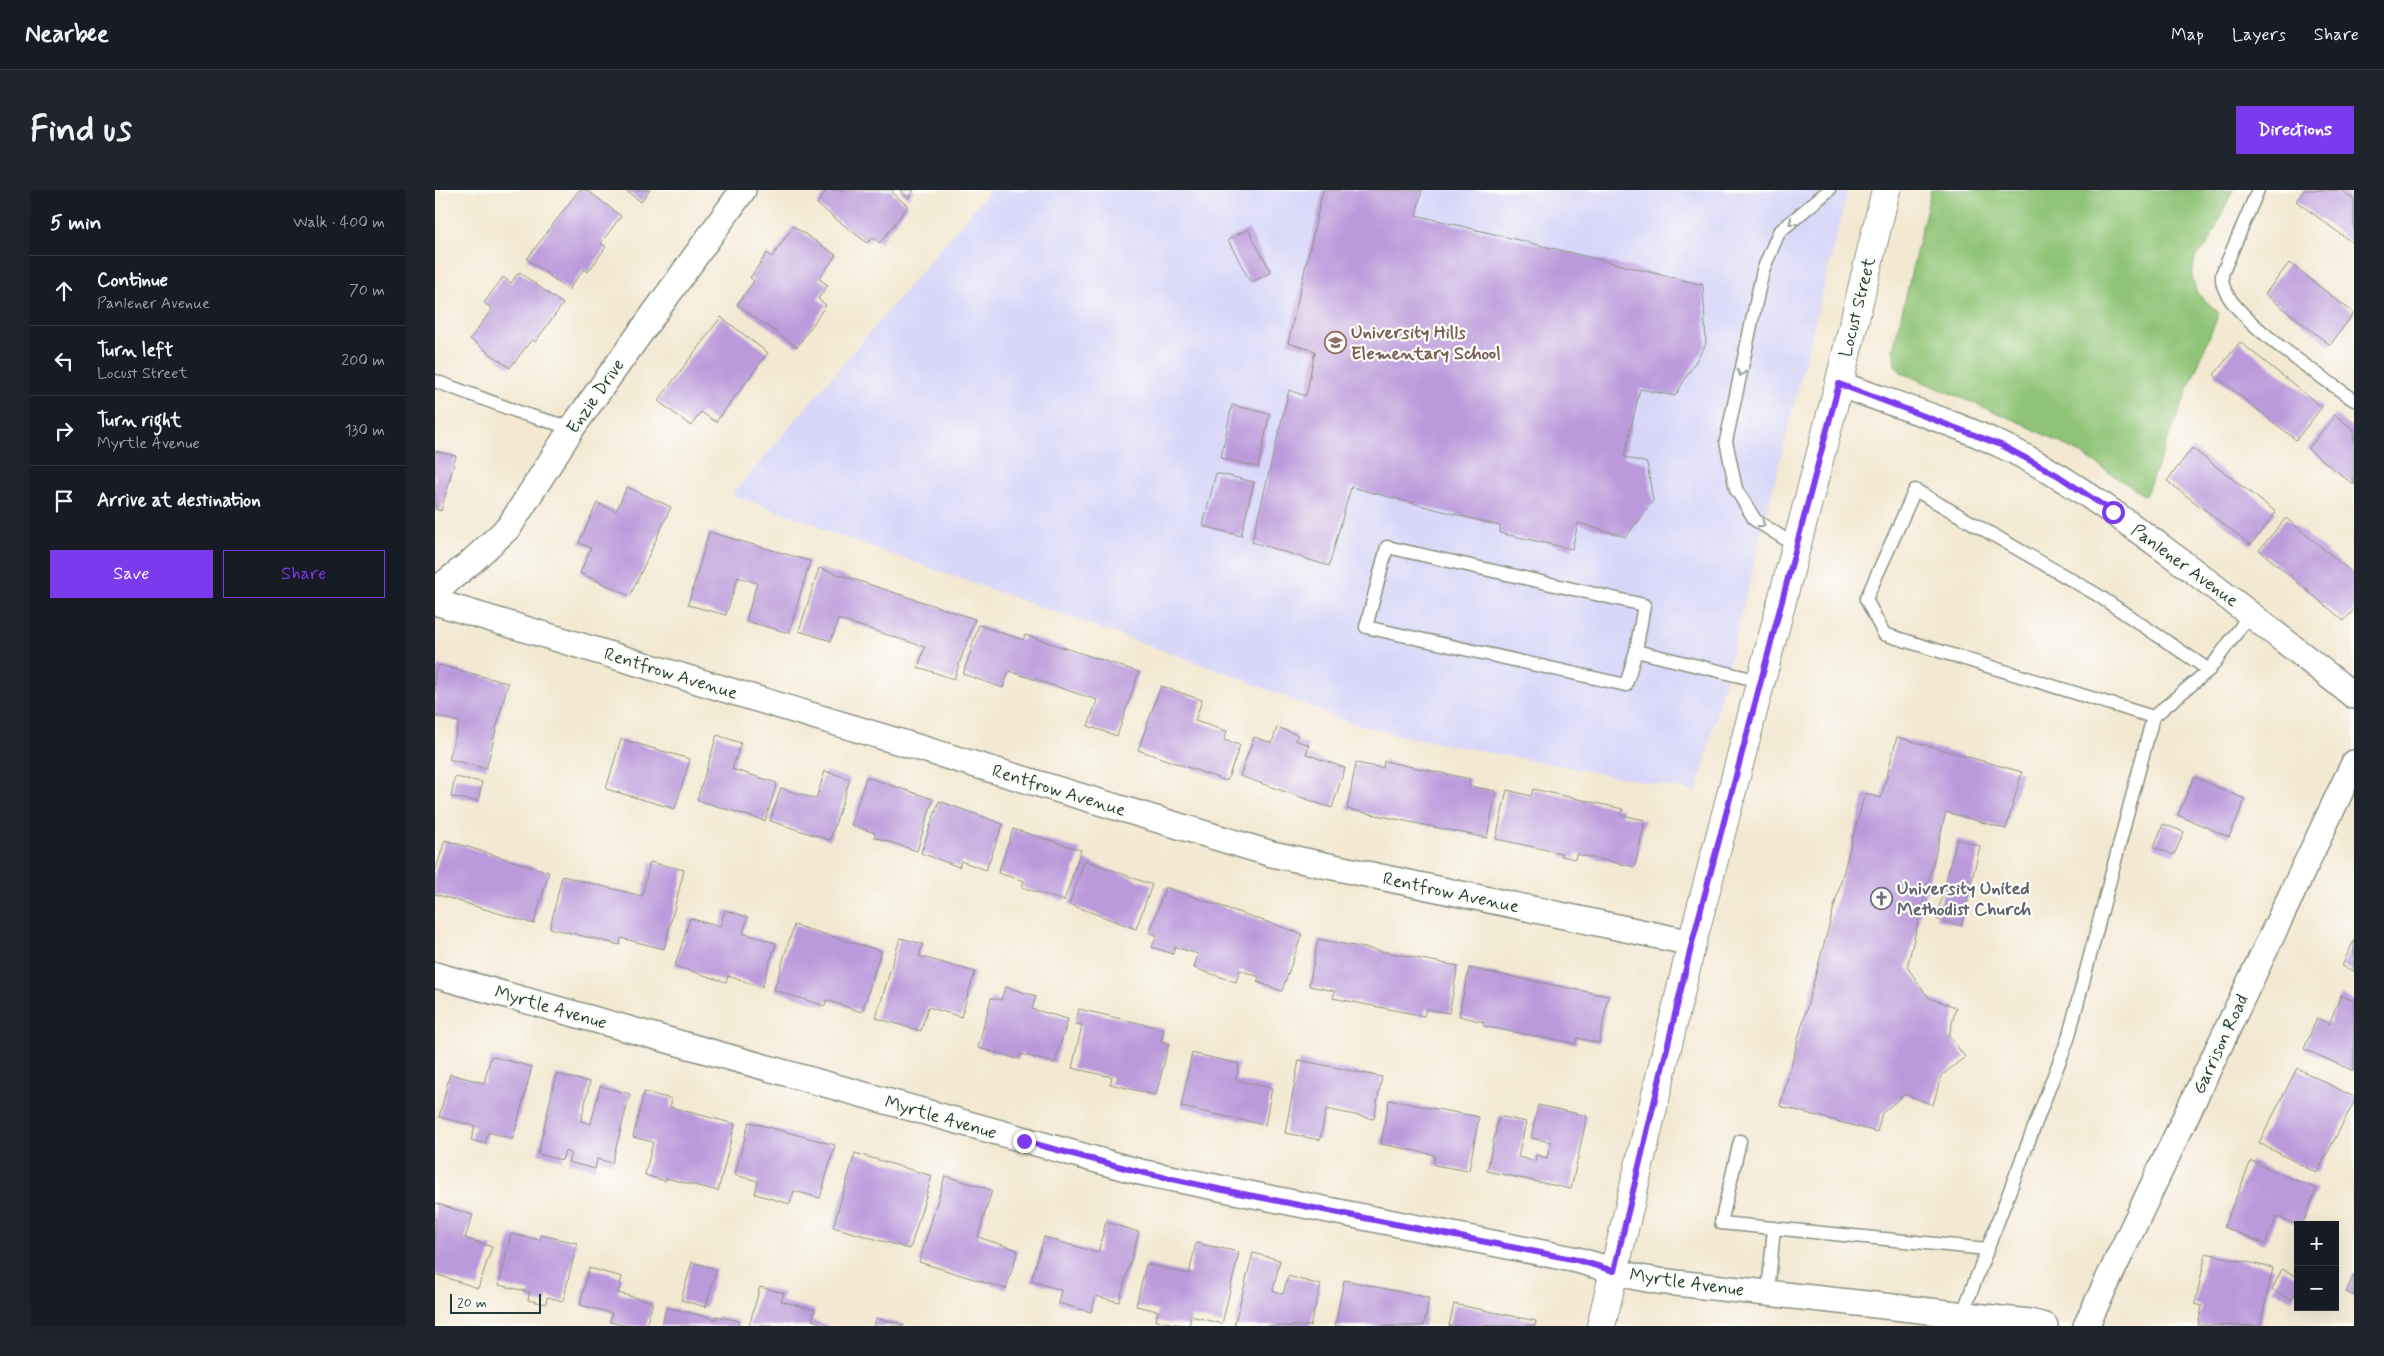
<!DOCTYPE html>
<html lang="en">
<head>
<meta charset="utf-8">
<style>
	body { margin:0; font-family:Mynerve,sans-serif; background:#20242c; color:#f1f3f6 }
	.controls { position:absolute; right:15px; bottom:15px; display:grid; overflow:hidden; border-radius:0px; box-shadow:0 5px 20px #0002 }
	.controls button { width:45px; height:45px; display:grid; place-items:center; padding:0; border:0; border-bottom:1px solid #363941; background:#171b24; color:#f1f3f6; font:25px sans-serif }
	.scale { position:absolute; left:15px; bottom:12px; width:91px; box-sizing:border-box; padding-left:5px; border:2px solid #1f3d34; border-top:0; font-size:14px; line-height:18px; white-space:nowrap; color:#1f3d34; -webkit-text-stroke:4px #fdfcf7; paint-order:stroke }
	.stop { position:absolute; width:15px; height:15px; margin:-11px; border:4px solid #7c3aed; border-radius:50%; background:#fff }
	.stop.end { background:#7c3aed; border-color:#fff; box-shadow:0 1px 5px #0008 }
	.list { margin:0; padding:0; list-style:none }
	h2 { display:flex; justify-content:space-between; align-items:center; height:65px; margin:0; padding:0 20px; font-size:21px }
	h2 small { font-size:16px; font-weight:400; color:#9ea1a6 }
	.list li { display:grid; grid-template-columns:32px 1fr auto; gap:15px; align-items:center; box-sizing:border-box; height:70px; padding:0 20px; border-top:1px solid #363941 }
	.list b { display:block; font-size:19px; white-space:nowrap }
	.list p { margin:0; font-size:16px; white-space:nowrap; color:#9ea1a6 }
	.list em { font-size:16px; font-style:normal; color:#9ea1a6 }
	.actions { display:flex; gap:10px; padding:15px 20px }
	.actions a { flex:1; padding:11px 0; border:1px solid #7c3aed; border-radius:0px; text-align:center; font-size:18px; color:#7c3aed }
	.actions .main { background:#7c3aed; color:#fff }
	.icon { flex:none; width:28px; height:28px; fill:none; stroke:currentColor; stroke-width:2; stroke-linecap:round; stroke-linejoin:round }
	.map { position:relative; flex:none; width:1919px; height:1136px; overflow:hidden; border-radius:0px }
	header { display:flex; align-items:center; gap:30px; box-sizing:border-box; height:70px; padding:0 25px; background:#171b24; border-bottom:1px solid #363941 }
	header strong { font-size:24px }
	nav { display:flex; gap:28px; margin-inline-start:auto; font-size:18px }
	.intro { display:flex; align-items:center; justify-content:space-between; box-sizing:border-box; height:120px; padding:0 30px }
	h1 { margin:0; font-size:35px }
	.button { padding:12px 22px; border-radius:0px; background:#7c3aed; color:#fff; font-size:18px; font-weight:700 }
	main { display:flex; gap:30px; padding:0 30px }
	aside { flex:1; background:#171b24; border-radius:0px; box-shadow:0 5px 20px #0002 }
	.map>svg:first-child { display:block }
	.built { fill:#d8d7f8 }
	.green { fill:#8fc476; stroke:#578055 }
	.building { fill:#bb9adb }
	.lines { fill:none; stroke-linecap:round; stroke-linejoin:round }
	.lane-casing { stroke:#899282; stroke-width:15 }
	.street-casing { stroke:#899282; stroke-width:28 }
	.secondary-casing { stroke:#899282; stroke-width:30 }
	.lane { stroke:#fff; stroke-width:12 }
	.street { stroke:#fff; stroke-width:25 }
	.secondary { stroke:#fff; stroke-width:28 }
	.oneway { stroke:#8f9e9a }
	.route { stroke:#7c3aed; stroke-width:6 }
	.labels { text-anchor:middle; stroke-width:4.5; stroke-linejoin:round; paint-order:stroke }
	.street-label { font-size:18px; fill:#1f3d34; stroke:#fdfcf7 }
	.education-label { font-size:18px; font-weight:bold; fill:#785e54; stroke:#fdfcf7; text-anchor:start }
	.worship-label { font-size:18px; font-weight:bold; fill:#5b616d; stroke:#fdfcf7; text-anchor:start }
</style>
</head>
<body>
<header>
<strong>Nearbee</strong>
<nav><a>Map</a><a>Layers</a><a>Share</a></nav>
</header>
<div class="intro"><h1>Find us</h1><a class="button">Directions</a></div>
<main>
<aside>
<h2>5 min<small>Walk · 400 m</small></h2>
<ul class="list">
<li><svg class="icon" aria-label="ahead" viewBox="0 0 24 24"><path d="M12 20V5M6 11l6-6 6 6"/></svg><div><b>Continue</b><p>Panlener Avenue</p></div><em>70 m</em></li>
<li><svg class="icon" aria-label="left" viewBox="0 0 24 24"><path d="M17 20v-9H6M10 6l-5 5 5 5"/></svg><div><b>Turn left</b><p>Locust Street</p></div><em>200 m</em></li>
<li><svg class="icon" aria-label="right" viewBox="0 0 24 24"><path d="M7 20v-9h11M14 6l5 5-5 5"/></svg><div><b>Turn right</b><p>Myrtle Avenue</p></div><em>130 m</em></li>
<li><svg class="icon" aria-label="arrive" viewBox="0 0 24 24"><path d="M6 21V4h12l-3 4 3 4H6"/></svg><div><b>Arrive at destination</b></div></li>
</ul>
<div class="actions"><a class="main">Save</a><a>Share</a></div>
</aside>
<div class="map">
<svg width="1919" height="1136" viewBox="0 0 1919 1136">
	<rect width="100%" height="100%" fill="#fdfcf7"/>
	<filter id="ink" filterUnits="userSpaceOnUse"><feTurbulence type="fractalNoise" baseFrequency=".02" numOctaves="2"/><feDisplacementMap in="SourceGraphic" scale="10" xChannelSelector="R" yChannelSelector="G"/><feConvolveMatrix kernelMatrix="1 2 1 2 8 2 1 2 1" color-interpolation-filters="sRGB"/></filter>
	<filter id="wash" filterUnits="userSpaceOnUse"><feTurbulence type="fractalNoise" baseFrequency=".0096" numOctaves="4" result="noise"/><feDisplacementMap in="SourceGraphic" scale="20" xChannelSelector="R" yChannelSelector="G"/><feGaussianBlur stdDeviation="1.12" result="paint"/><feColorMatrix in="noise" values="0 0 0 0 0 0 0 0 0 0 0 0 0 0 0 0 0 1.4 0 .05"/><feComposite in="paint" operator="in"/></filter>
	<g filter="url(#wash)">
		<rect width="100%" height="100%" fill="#f3e8d1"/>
		<polygon class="built" points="555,0 1413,0 1262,602 963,545 910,531 792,483 385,339 383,335 297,305"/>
		<polygon class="green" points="1496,0 1798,0 1773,54 1760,68 1757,87 1762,103 1784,123 1710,306 1645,263 1586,233 1467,183 1460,175 1458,160"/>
		<g id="blocks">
			<g class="building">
				<polygon points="144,0 152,0 186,26 166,53 171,57 153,82 149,79 133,100 92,69"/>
				<polygon points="190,0 215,0 206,12"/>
				<polygon points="392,0 459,0 457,3 473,16 445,53 438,47 432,53 382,14"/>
				<polygon points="464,0 479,0 473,8"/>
				<polygon points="888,0 987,0 981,25 1268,95 1271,154 1240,206 1205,199 1189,267 1212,273 1218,311 1191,347 1143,333 1137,359 1065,343 1065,336 916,297 894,376 817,352 854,200 871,206 880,161 853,153"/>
				<polygon points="1869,0 1906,0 1919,9 1919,54 1861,11"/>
				<polygon points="358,36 401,65 384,89 393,95 383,109 391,115 362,157 302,115 319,91 315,88 332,63 337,67"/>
				<polygon points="813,39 836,82 816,93 793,50"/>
				<polygon points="1854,73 1919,123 1895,155 1830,104"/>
				<polygon points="84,82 128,114 100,152 97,149 75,178 35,149 57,119 49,113 68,87 76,93"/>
				<polygon points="286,127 333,163 281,232 266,222 256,236 223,211"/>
				<polygon points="1805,152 1887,217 1861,250 1779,185"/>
				<polygon points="797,215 835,224 823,277 786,268"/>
				<polygon points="1900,225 1919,240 1919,295 1873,259"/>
				<polygon points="1757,258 1841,322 1816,355 1732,291"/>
				<polygon points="0,261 21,266 6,321 0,319"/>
				<polygon points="781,283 819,292 806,346 768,336"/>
				<polygon points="192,297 236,317 195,406 145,383 156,358 144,353 162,313 181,321"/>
				<polygon points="1851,328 1919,384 1919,419 1909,431 1824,360"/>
				<polygon points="274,342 375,371 354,443 311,431 322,393 303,387 291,425 253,415"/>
				<polygon points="384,378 540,429 519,489 483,477 490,457 403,429 396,451 364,441"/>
				<polygon points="544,435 588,450 590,445 704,482 682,546 653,536 662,510 574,481 568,498 528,484"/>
				<polygon points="4,475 73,493 51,579 14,569 24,532 0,526 0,482"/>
				<polygon points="726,496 767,510 760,531 792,541 789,550 805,555 792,591 703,560"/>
				<polygon points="842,537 863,545 860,550 874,555 871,564 910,578 897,618 805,586 819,547 837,553"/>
				<polygon points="282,545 306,553 297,579 342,593 330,631 262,610"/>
				<polygon points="1462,547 1587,582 1571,639 1511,622 1472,777 1494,808 1521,817 1514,846 1530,867 1506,886 1498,915 1470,904 1447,923 1442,942 1345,916 1430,603 1446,608"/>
				<polygon points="186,549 255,569 240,619 171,599"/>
				<polygon points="949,571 1035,589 1034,596 1061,601 1052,648 912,619 921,573 948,578"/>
				<polygon points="390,581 415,589 395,650 335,631 346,598 381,609"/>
				<polygon points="20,587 47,592 43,611 16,607"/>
				<polygon points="431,587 498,609 482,661 439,647 440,643 416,635"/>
				<polygon points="1759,587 1810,609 1794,647 1743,625"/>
				<polygon points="1098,599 1188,619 1186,625 1210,630 1200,677 1141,664 1140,669 1126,666 1126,663 1061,649 1072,600 1096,606"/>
				<polygon points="504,611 568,634 551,680 526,671 524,677 486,663"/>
				<polygon points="1728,634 1749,642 1739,665 1719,657"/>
				<polygon points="578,639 646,660 629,711 587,697 589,691 563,683"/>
				<polygon points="1522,649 1545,656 1526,736 1501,729"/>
				<polygon points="10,650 114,682 99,734 0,704 0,682"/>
				<polygon points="650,670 717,695 701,739 634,714"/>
				<polygon points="215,672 249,680 229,759 186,748 185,755 115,738 127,686 207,706"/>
				<polygon points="730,697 867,744 847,801 822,792 824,787 805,780 801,792 759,778 763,764 740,757 738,764 717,757 722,745 715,743"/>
				<polygon points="290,720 313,727 308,743 341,753 327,797 293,786 291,792 240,776 255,728 285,737"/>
				<polygon points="359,735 446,761 427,822 391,810 390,816 339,800"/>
				<polygon points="465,748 488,754 484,766 540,782 526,827 493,817 486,841 441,828"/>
				<polygon points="883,749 1023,776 1014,823 991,819 989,826 898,808 900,801 874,796"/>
				<polygon points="1919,750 1919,781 1907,776"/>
				<polygon points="1034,778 1173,806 1164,853 1142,848 1141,854 1048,836 1049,832 1024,826"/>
				<polygon points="570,797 601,806 597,819 633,829 620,873 585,864 584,869 543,858 556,808 566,810"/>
				<polygon points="1906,805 1919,811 1919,881 1869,859 1882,828 1894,834"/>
				<polygon points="644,819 729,839 726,851 734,853 721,905 675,894 677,887 637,878 647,835 640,834"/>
				<polygon points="757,863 804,874 801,890 837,898 830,935 746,917"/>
				<polygon points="56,866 97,877 78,949 53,942 50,954 36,950 40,936 4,927 15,884 49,893"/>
				<polygon points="864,870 947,887 939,929 891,919 885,950 850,943"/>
				<polygon points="1862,878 1919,907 1919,912 1882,983 1824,953"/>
				<polygon points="121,884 155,892 146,931 156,934 165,896 195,904 177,973 162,969 160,979 133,972 136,963 130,961 127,970 103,964"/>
				<polygon points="209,902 237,909 235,917 300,934 283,1001 231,988 230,991 210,985 218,952 198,947"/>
				<polygon points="954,910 1044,927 1034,981 999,975 1000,965 946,954"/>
				<polygon points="1103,915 1152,926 1136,999 1052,981 1064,926 1091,932 1083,967 1100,971 1101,965 1112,968 1116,952 1096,948"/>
				<polygon points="314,932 400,955 385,1008 359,1001 355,1014 320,1004 323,991 300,985"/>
				<polygon points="420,963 497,986 475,1059 398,1037"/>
				<polygon points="1816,971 1882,999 1867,1035 1863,1036 1842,1026 1830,1054 1789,1037"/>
				<polygon points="510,986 557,1000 543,1047 583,1060 571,1099 484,1072"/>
				<polygon points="0,1013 38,1025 30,1048 57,1057 43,1098 0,1084"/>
				<polygon points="671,1032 704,1042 684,1112 661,1106 656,1122 623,1113 626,1100 596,1091 609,1047 663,1063"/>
				<polygon points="76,1044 105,1050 106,1045 142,1053 128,1111 112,1107 111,1114 93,1110 95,1102 64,1095"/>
				<polygon points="761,1053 804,1062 787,1134 756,1126 754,1136 721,1131 723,1121 701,1116 711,1074 754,1084"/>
				<polygon points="818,1063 845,1070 838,1101 848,1104 853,1086 886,1095 875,1136 799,1136"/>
				<polygon points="1771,1063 1838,1078 1825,1136 1763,1135 1767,1116 1760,1114"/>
				<polygon points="257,1072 281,1079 271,1117 246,1110"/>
				<polygon points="154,1078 187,1087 183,1103 218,1112 211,1136 191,1136 175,1132 177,1123 145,1115"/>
				<polygon points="1847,1079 1863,1087 1863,1098 1857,1110 1837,1100"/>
				<polygon points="1919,1084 1919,1106 1911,1102"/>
				<polygon points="909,1090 994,1108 989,1136 900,1136"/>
				<polygon points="325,1097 349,1103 346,1111 380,1120 377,1130 394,1136 314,1136"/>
				<polygon points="1019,1114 1101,1131 1100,1136 1014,1136"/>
				<polygon points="231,1117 281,1129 282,1126 304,1131 303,1136 227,1136"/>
				<polygon points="441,1128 469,1135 469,1136 439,1136"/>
			</g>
		</g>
	</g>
	<g filter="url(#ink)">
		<use href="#blocks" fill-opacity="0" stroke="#899282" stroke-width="1"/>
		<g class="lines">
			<defs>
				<g id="lane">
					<path d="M1823,0L1787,84C1787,87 1787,92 1788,95C1797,129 1889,188 1919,210"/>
					<polyline points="0,191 89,224 137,238"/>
					<polyline points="1361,356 1320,330 1301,299 1291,251 1328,80 1344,42 1394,0"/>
					<polygon points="952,357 1209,415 1201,461 1191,495 931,437"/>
					<polyline points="1201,461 1325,491"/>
					<polyline points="1718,527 1449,444 1431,409 1480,300 1661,404 1774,480"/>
					<polyline points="1305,951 1286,1033 1552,1059"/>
					<polyline points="1333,1103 1339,1038"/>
					<polyline points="1527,1125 1633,849 1718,527 1774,480 1816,423"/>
				</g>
				<g id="street">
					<path d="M1404,194C1458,214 1514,230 1566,255C1622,281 1672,318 1722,354C1789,403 1854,454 1919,506"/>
					<polyline points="0,401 35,373 74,337 137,238 308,0"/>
					<polyline points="0,412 837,664 1257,753"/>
					<polyline points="0,785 705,982 1142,1070 1201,1087 1223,1091 1594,1132 1610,1136"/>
					<polyline points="1651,1136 1919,573"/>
				</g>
				<polyline id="secondary" points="1166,1136 1257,753 1404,194 1451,0"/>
			</defs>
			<use href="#lane" class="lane-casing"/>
			<use href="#street" class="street-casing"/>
			<use href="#secondary" class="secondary-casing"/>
			<use href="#lane" class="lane"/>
			<use href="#street" class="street"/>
			<use href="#secondary" class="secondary"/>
		</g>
		<defs><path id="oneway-chevron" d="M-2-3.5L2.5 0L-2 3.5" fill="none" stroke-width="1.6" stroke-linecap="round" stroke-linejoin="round" transform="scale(1.25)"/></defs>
		<g class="oneway">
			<use href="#oneway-chevron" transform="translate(1357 32) rotate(140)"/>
			<use href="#oneway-chevron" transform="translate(1306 183) rotate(102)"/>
			<use href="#oneway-chevron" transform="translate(1327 334) rotate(35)"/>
		</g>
	</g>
	<g class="lines" filter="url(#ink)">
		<polyline class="route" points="589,951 705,982 788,1000 1142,1070 1179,1081 1257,753 1404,194 1566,255 1622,285 1678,322"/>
	</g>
	<defs>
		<symbol id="school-ring" viewBox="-11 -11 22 22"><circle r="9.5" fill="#fdfcf7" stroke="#8d6e63" stroke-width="1.5"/><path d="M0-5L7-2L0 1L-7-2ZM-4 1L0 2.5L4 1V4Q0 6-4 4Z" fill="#8d6e63"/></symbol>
		<symbol id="church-ring" viewBox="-11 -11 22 22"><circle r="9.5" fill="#fdfcf7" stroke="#6b7280" stroke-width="1.5"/><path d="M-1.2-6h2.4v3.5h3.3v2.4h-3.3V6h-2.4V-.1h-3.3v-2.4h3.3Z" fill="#6b7280"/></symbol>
	</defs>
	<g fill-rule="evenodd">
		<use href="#school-ring" x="888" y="140" width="25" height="25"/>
		<use href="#church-ring" x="1434" y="696" width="25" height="25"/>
	</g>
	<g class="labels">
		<g class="street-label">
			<text transform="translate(1422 117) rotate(-76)" y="6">Locust Street</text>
			<text transform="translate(160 206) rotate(-55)" y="6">Enzie Drive</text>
			<text transform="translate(1750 375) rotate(36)" y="6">Panlener Avenue</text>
			<text transform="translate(236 483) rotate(17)" y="6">Rentfrow Avenue</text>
			<text transform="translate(624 600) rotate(17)" y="6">Rentfrow Avenue</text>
			<text transform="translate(1016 702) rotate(12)" y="6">Rentfrow Avenue</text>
			<text transform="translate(116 817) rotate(16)" y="6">Myrtle Avenue</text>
			<text transform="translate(1785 854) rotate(-65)" y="6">Garrison Road</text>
			<text transform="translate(506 927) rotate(16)" y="6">Myrtle Avenue</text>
			<text transform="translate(1252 1092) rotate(8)" y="6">Myrtle Avenue</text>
		</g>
		<g class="education-label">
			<text x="916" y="148">University Hills<tspan x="916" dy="21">Elementary School</tspan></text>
		</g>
		<g class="worship-label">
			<text x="1462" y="704">University United<tspan x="1462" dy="21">Methodist Church</tspan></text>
		</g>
	</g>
</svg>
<div class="controls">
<button>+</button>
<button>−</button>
</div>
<div class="scale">20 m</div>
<div class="stop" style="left:1678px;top:322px"></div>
<div class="stop end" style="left:589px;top:951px"></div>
</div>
</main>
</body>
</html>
